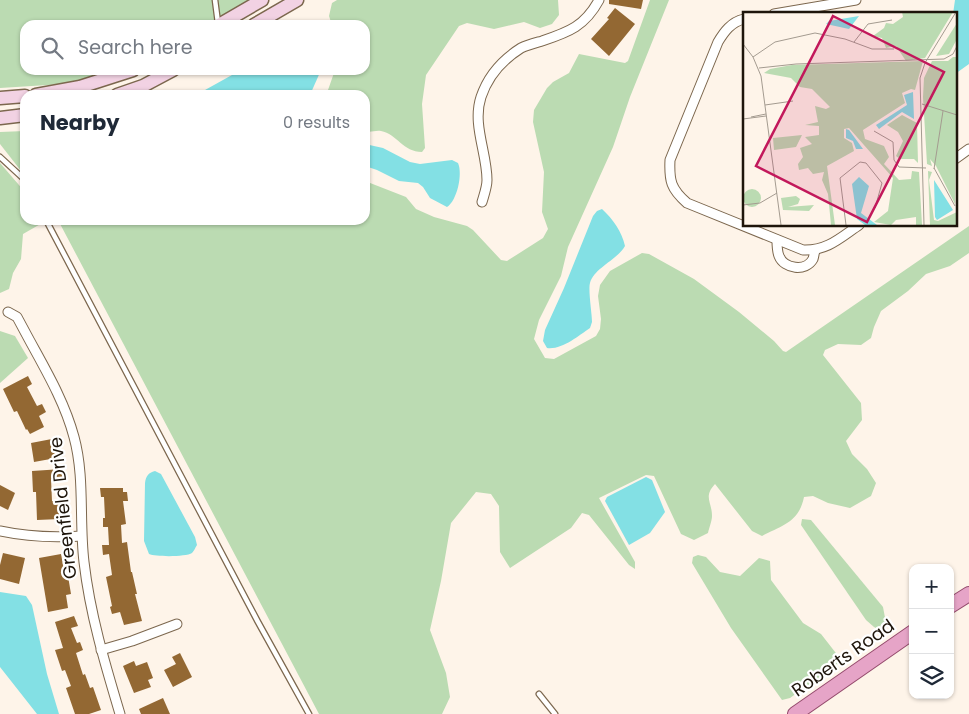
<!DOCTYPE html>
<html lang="en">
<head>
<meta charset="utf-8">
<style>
	body { margin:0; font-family:Poppins,sans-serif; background:#f6f6f7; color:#1f2937 }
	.controls { position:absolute; right:15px; bottom:15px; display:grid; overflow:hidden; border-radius:10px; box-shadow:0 1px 4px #0004 }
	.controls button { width:45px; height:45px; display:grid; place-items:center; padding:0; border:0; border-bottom:1px solid #e0e1e3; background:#fff; color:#1f2937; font:25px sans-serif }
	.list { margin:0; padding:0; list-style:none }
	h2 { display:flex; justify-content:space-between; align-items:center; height:65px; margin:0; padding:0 20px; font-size:21px }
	h2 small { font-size:16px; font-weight:400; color:#747a83 }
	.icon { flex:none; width:28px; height:28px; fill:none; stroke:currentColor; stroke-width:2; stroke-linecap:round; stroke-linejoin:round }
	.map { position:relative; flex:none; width:969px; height:714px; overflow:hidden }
	.search { position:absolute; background:#fff; box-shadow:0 1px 4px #0004; left:20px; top:20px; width:350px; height:55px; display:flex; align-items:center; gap:12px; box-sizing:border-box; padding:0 18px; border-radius:15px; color:#747a83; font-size:19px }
	.panel { position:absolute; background:#fff; box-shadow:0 1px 4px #0004; left:20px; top:90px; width:350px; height:135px; border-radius:15px }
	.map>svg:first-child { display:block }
	.green { fill:#bbdbb2 }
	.water { fill:#83e0e4 }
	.building { fill:#936833 }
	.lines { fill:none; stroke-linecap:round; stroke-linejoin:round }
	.service-casing { stroke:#7c674e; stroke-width:7 }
	.minor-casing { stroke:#7c674e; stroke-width:11 }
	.secondary-casing { stroke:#7c674e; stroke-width:15 }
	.primary-casing { stroke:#954b6d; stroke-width:16 }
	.service { stroke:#fff; stroke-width:4.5 }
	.minor { stroke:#fff; stroke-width:9 }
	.secondary { stroke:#f2d2e3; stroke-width:12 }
	.primary { stroke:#e6a4c7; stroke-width:14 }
	.labels { text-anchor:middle; stroke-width:4.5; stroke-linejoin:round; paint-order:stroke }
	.street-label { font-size:18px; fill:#1e150b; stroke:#fff }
	.inset-road { fill:none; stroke:#a49b90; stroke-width:1 }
	.view { fill:#c2185b; fill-opacity:0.15; stroke:#c2185b; stroke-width:2.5 }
	.inset-edge { fill:none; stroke:#1e150b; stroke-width:2.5 }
</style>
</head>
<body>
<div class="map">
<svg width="969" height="714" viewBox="0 0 969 714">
	<rect width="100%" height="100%" fill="#fef4e9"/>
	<g class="green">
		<polygon points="0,0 251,0 209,25 25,25 25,70 121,70 80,83 0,88"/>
		<path d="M337,0H558L559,15L552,24L540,28L524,22L494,29L467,23L459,26L426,75L422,104L425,148L422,152C403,152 397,134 381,131C375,130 371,133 365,131V95H329L328,90L335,70H365V25H332L329,16L332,3Z"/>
		<path d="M650,0H669L630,97L613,147L568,247L561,276L539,320L534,339L545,358L554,359L596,336L600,329L601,319L598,296L600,285L610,271L642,253L649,254L694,279L739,312L774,341L783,351L786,352L969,226V253L950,266L926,274L908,291L881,311L874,327L871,338L861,345L838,344L825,350L823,355L861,403L862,420L846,441L852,454L867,469L876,483L871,496L850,508L828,503L813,496L804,497C799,522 783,525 762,536L752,531L715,484C703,497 712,502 712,516C712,521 709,528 708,533L694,540L681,534L654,476L646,475L599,498L635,562V569L629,565L589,515L582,513L571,528L510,568L500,552L499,506L491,494L476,492L451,523L441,581L430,630L446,673L450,697L442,714H319L58,220H365V181L406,197L416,209L434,217L467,226L473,230L501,260L507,261L543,238L548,229L542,212L544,172L533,122L534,110L547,88L553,82L569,73L579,54L625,63L628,61Z"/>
		<polygon points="25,131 25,176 0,144 0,132"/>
		<polygon points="0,163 25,192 25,220 43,220 44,222 23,234 21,259 13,273 9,289 0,293"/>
		<polygon points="0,331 15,336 28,358 0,383"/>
		<polygon points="802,519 811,520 883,607 886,623 882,631 874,627 866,620 801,525"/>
		<polygon points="698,555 706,557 720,572 740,576 759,558 770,561 771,580 803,623 821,634 839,657 839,663 790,698 782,700 731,628 692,563 693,557"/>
	</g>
	<g class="water">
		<polygon points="955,0 969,0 969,64 955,74 955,14 953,14"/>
		<polygon points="241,70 321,70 310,95 196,95"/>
		<path d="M365,144L383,148L410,162L420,164L452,160L458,163C463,174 457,201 447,207L430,198L423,187L418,183L399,181L377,170L365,166Z"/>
		<path d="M602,209C613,219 622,232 625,246C617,260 594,268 590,283C588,290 592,314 592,322L590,328C578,336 562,350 547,348L543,341L545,330L564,288L593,216L597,211Z"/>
		<path d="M155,471L161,474L195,537L197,545C195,548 194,551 192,553C186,557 156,557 149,554L144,541L145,483C146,476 148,473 155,471Z"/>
		<polygon points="646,477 652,480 665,512 650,533 629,545 605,501 607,497"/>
		<polygon points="0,592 26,596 32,605 47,674 59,714 37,714 0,667"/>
	</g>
	<g class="building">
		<polygon points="609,0 643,0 641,9 609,4"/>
		<polygon points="615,8 635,24 609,56 591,39 609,19 607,18"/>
		<polygon points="28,376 32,384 27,387 37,406 42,404 46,412 39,416 44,427 30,434 27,429 26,430 17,411 14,412 3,389"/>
		<polygon points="57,438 59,447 54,448 56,458 34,462 31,443"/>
		<polygon points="62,469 63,478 51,479 52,501 63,501 63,513 59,513 60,519 37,520 36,492 33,492 32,471"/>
		<polygon points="0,485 15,493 8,510 0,506"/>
		<polygon points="100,488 123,488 123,492 127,492 128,501 123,501 126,524 121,525 122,543 127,542 131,572 132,572 137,594 135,594 142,621 124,625 120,612 112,614 110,607 112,606 106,577 112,575 109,554 103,555 102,545 109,545 108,527 103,527 103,518 105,518 104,497 101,497"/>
		<polygon points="3,553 25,558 19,584 0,579 0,565"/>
		<polygon points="61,554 64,570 67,570 71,594 66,595 68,608 48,612 39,558"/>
		<polygon points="74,616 78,626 71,628 77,643 80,642 83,650 76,653 83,675 85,674 90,688 93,687 101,710 89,714 75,714 66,688 71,686 65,670 62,671 55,650 63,648 55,622"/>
		<polygon points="180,653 192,677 173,687 164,670 176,664 172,657"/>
		<polygon points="134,661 136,666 147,662 153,678 148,680 151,687 134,693 123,666"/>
		<polygon points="163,698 170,714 141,714 139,709"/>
	</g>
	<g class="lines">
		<defs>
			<g id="service">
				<polyline points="215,0 218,23"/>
				<polyline points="0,157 25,180"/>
				<polyline points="46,220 258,622 309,714"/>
				<polyline points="539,694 555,714"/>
			</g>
			<g id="minor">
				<polyline points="774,14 856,0"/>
				<path d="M744,19C731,22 724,32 718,42L670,160C669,181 671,189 687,203L803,250C827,251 840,238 859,225"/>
				<polyline points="955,159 969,149"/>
				<path d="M482,202C484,195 487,187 487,180C487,153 472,124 481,97C488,76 502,60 521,48C527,45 535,43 542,41C569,32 585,26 599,0"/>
				<path d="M777,240C777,245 777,251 779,256C784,269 806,272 813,259C814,256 814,253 815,251"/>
				<path d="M8,312L17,317L24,330C42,364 64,399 74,437C85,477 79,521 84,562C90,614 105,664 120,714"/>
				<path d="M0,531C28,537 53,538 81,536"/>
				<polyline points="101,650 132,641 177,624"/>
			</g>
			<g id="secondary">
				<polyline points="219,25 262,0"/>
				<polyline points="254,25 297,0"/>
				<polyline points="36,95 80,87 133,70"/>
				<polyline points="117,95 143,86 173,70"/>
				<polyline points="0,98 25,96"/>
				<polyline points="0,118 25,115"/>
			</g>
			<g id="primary">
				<polyline points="950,606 969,594"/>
				<polyline points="795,714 913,632"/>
			</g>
		</defs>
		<use href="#service" class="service-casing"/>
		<use href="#minor" class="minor-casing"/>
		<use href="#secondary" class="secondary-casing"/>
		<use href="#primary" class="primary-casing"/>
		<use href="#service" class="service"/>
		<use href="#minor" class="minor"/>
		<use href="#secondary" class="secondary"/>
		<use href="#primary" class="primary"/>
	</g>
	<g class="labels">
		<g class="street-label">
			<text transform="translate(63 508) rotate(-96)" y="6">Greenfield Drive</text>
			<text transform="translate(843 658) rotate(-35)" y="6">Roberts Road</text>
		</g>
	</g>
	<g transform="translate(743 12)">
		<rect width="214" height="214" fill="#fef4e9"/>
		<path d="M159,0H210L182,46L163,49L153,34L143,36L139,26L130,24L141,16L143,11L150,12L160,5ZM214,11V27L206,42L193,44ZM210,45H214L212,192L193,154L187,147L189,154L184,152L180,85L181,66L189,49H205ZM180,49L172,78L168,77L159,81L162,91L120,118L122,127L141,134L146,145L141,152L156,168L168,167L169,159L176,160L179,213H173V205L153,208L148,213L131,210L145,199L150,166L106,116L101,117V126L109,131L111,139L84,154L92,213H88L85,182L79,168L81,160L70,162L65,156L56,158L55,152L60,145L57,136L69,132L62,125L76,123V114L62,113L75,110L72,94L83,97L87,95L69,77L57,75L48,66L21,61L27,57L49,53ZM159,103L174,111L175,151L171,147H157L153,144L160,129L155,120L144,113ZM59,123L53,135L31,138L30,126ZM185,159L189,160L186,168L191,208L195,209L214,200V213H187ZM0 186a9 9 0 1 1 18 0a9 9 0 1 1-18 0ZM53,184L57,187L55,192L45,195L71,193L66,199L40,198L38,186Z" fill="#bbdbb2"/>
		<path d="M116,4L106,17L83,12L86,9ZM170,80L171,107L159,100L136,117L133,113L164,93L161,83ZM103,117L106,118L120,137H113L110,129L103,126ZM116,165L126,174L118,201L134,213H122L114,207L109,172ZM191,168L210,198L194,208L192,205Z" fill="#83e0e4"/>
		<path class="inset-road" d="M111,30L125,12L149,8M0,32L10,45L18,64L38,213M10,45L32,30L72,21L102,27L129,37H151M16,56L53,52L201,47L210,42L214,34M179,92L214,103M22,93L50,89M8,105L23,102M0,107L23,104M131,119L150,130L151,148L156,155L183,156M191,156L212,194M191,157L200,99M0,193L17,191L34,181M103,213L97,166L117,150L123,151L139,171L132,196M181,213L177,66L182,51L213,0"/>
		<path class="view" d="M90,4L201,60L124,210L13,154Z"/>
		<rect width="214" height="214" class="inset-edge"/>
	</g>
</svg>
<div class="controls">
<button>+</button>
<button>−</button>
<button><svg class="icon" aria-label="layers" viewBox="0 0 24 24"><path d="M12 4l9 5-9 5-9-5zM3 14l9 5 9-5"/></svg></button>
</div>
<div class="search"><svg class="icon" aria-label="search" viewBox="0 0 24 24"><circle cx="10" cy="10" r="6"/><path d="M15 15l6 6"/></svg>Search here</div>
<section class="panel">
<h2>Nearby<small>0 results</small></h2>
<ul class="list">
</ul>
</section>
</div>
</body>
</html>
